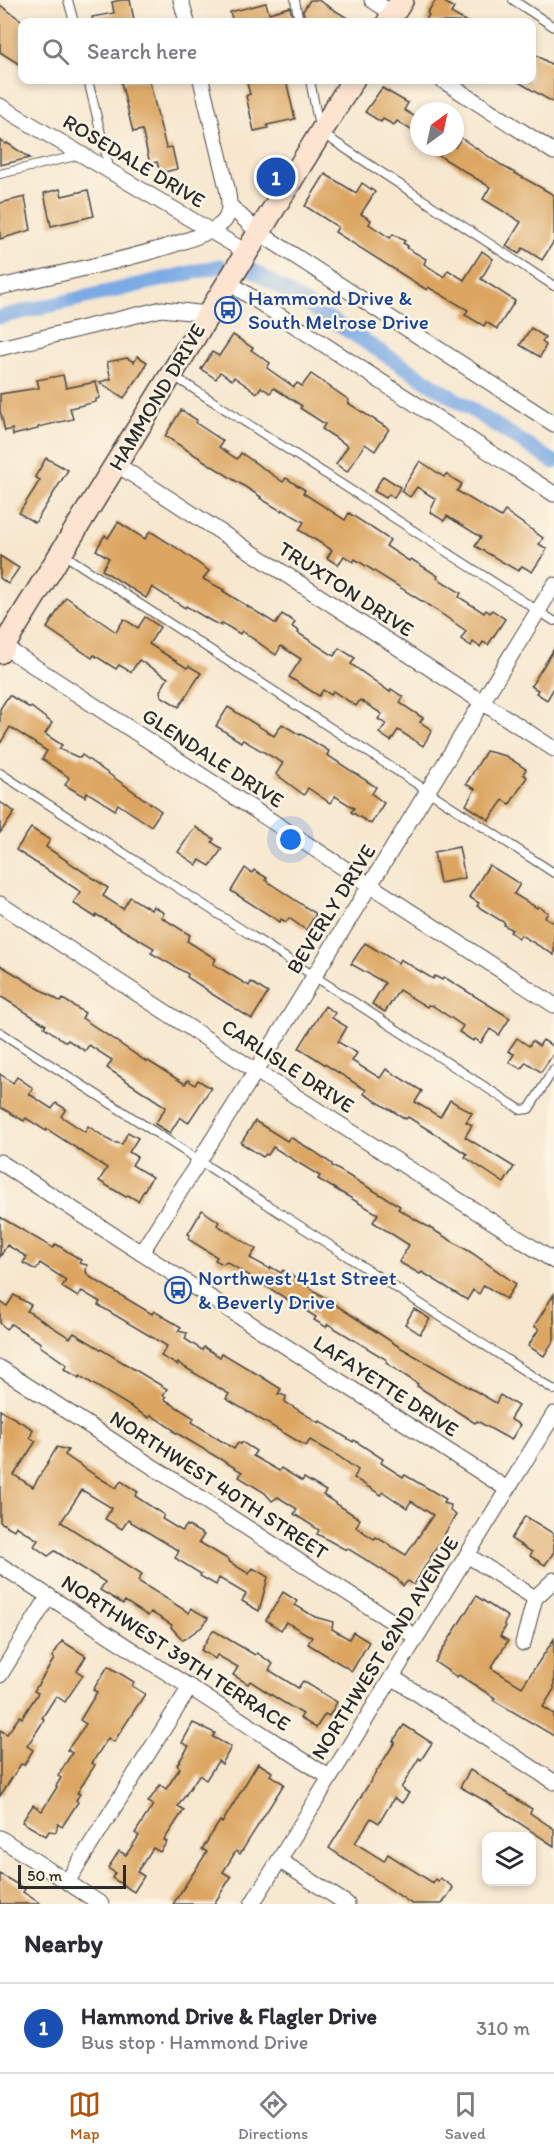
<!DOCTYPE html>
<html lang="en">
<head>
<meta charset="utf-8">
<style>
	body { margin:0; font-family:Itim,sans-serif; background:#f7f7f7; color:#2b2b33 }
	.controls { position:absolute; right:18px; bottom:18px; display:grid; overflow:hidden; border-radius:12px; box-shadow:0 3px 9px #0003 }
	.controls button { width:54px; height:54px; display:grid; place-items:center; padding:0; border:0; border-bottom:2px solid #e1e1e2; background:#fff; color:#2b2b33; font:30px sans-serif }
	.compass { position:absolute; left:410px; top:102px; width:54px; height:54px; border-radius:50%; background:#fff; box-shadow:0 3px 9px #0003; rotate:33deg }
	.scale { position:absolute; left:18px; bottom:15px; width:108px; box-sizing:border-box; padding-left:6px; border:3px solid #2b2b2b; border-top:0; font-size:16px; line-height:21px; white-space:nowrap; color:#2b2b2b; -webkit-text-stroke:4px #fcf5e5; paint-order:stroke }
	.you { position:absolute; left:291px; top:840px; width:21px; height:21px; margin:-15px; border:4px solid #fff; border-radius:50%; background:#1a73e8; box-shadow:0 0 0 9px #1a73e833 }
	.badge { display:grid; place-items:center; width:39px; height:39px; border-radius:50%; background:#b45309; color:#fff; font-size:20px; font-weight:700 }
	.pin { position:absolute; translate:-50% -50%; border:3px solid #fff; box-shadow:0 2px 6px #0006 }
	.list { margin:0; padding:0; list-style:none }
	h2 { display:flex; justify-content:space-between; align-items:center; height:78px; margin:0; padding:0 24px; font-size:26px }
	h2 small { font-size:20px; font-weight:400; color:#7c7c81 }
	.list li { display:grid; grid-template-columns:39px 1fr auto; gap:18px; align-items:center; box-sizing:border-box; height:90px; padding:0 24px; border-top:2px solid #e1e1e2 }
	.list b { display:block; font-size:22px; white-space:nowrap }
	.list p { margin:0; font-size:20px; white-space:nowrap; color:#7c7c81 }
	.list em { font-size:20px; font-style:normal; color:#7c7c81 }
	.icon { flex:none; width:33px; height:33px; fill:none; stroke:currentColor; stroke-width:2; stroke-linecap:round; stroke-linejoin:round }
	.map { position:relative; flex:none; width:554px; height:1904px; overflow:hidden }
	.search { position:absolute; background:#fff; box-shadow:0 3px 9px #0003; left:18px; right:18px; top:18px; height:66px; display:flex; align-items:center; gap:15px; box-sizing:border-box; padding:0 21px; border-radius:12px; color:#7c7c81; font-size:22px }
	.sheet { height:168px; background:#fff }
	nav { display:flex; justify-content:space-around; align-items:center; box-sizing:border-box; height:84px; border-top:2px solid #e1e1e2; background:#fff; font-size:16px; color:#7c7c81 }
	nav a { display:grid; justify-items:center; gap:3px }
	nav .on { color:#b45309 }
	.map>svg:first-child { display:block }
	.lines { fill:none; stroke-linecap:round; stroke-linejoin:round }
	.canal { stroke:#7baae5; stroke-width:15 }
	.building { fill:#dca662 }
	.lane-casing { stroke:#4a4744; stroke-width:10 }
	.street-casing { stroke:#4a4744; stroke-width:17 }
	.secondary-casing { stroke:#4a4744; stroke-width:25 }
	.lane { stroke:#fff; stroke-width:8 }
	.street { stroke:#fff; stroke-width:15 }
	.secondary { stroke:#fde4d0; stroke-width:22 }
	.labels { text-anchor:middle; stroke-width:5; stroke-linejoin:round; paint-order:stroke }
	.street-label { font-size:21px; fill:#2b2b2b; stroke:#fcf5e5 }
	.transit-label { font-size:21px; fill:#164399; stroke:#fcf5e5; text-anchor:start }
</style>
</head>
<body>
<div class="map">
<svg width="554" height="1904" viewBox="0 0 554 1904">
	<rect width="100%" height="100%" fill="#fcf5e5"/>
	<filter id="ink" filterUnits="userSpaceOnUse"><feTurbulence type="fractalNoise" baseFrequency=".0167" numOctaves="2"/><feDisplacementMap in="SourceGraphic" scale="12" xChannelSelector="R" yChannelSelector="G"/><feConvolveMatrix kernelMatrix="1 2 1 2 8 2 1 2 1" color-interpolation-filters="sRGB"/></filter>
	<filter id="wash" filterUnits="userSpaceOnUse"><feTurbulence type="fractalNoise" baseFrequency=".008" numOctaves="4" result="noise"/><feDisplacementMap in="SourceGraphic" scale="24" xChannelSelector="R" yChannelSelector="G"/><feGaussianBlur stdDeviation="1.35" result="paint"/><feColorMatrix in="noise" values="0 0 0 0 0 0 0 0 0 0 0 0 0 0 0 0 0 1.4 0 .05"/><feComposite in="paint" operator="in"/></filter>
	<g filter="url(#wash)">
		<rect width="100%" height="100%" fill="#f7e7cf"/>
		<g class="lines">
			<g class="canal">
				<polyline points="251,269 554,462"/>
				<polyline points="0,317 220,266"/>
			</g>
		</g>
		<g id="blocks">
			<g class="building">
				<polygon points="121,0 130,0 134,20 125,22 93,22 92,17 114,13 112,2"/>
				<polygon points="310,0 318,0 354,22 309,22 308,19 305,20 303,11"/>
				<polygon points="436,0 441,0 454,8 451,13 467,22 424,22 429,15 427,13"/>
				<polygon points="266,3 269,13 290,7 293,22 233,22 230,12"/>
				<polygon points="0,5 22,21 22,66 0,52"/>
				<polygon points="531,52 554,66 554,103 515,80 531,80"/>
				<polygon points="129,80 149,80 166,148 172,147 177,169 160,173 157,162 150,164 142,130 133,132 121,82"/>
				<polygon points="246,80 286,80 295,119 267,125 268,128 254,131 246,96 250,94"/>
				<polygon points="382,88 408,103 404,110 419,119 419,135 397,121 394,125 383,119 381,122 365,112"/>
				<polygon points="461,138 506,168 554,195 554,241 542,260 523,248 519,254 506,246 521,222 483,199 490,187 425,147 455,147"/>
				<polygon points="0,140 6,144 7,143 30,158 0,165"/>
				<polygon points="325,174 356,193 362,183 375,192 361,214 371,220 369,224 390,238 393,234 405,241 403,243 408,246 407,248 426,259 424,264 444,277 448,270 464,280 482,251 493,259 481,279 515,301 497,329 486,322 484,326 465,315 468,310 428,287 427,290 335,232 338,227 305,206"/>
				<polygon points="60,189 62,196 88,190 94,216 51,226 44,193"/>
				<polygon points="25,197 31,230 0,239 0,203"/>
				<polygon points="531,328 545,337 542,342 546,345 540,357 520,345"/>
				<polygon points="233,335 253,348 251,350 270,363 267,368 294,387 297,383 302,386 311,374 349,400 348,403 389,429 375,451 365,444 347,472 336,464 348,446 322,429 325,424 300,408 302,406 274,388 270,393 261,387 257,393 234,377 232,380 220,372 216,379 201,369 212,352 219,356"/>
				<polygon points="137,356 147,362 144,367 145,368 124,398 99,382 111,379 107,362 127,358 134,362"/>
				<polygon points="63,375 66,388 96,382 100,398 96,399 96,402 70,408 73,419 38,427 38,429 13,435 12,429 5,431 0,411 0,394 39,388 37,380"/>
				<polygon points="181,410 197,420 196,423 223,441 219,447 237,459 241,453 283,482 286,478 305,490 303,493 345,520 349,513 390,540 386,546 409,561 411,559 438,576 437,578 461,593 459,597 484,613 486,610 490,613 492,610 505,619 488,645 483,642 480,647 473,642 471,646 461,639 466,631 436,610 355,559 353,562 344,556 338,565 327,558 332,550 299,530 304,522 282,509 281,511 260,498 261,497 165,436"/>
				<polygon points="46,458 68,470 35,523 19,513 40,480 35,477"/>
				<polygon points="420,461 444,477 446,474 462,484 457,491 501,517 505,511 543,538 539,544 547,549 532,572 522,566 518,571 475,546 481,537 447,516 444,521 430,512 436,499 417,487 410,497 401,491"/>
				<polygon points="383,476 400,487 394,498 389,494 386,498 374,491"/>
				<polygon points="118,522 145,539 150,531 177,548 209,571 203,579 224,590 223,591 276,624 282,614 295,622 292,627 299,631 298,633 334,656 339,648 355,658 351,664 390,692 391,689 403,697 400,703 423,718 420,722 432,730 423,746 398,730 391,741 379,733 386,724 378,719 382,714 360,700 356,706 333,691 331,695 323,690 319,696 289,677 301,659 281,646 276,655 242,631 240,634 222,623 221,626 211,621 186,606 185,608 152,587 146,598 102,570 109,558 96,550 105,535 108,538"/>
				<polygon points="0,556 19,568 8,584 0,578"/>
				<polygon points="66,597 116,632 124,619 138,628 145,617 160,627 149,644 187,668 189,666 201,673 179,707 161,696 160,691 168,678 139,660 131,672 119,665 116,669 94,655 92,658 47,628"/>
				<polygon points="554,649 554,688 547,700 536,693 538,690 531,686"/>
				<polygon points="9,695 30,708 31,707 52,723 45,734 62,745 59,749 80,758 82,755 161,811 151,826 118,804 115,810 87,792 85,797 65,785 69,778 67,776 42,759 47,751 10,727 0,744 0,709"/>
				<polygon points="228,707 274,736 282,724 300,735 301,734 329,751 327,755 376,787 372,794 384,803 371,824 351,812 354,808 335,796 330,803 308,788 304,795 276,774 283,763 243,740 241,742 216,726"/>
				<polygon points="486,751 506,756 526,769 523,774 527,777 510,804 503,800 489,820 466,805 475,789 466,784"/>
				<polygon points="0,802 15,812 0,833"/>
				<polygon points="195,827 214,839 212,842 222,849 210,866 200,860 197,865 178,852"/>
				<polygon points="31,828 50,840 46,847 108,888 103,896 123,909 130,897 151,910 153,906 164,913 161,917 190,935 187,941 216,959 213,964 249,986 251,982 268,993 252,1019 207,991 207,990 187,977 188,974 151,953 154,948 97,915 95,917 73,903 81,892 16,850"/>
				<polygon points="459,847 465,878 440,883 434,852"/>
				<polygon points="489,865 520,884 514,894 537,908 538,906 548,913 545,917 554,923 554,955 521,935 519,938 510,932 512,930 504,925 505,923 477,906 479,903 469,897"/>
				<polygon points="245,868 252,873 254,870 267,878 265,880 316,914 306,930 289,918 286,922 281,919 280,922 231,891"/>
				<polygon points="365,943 398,963 400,959 433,979 435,976 442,980 444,977 510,1018 499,1035 490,1029 481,1043 475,1039 473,1041 459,1032 463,1026 433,1006 428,1005 427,1007 399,990 385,1012 372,1004 385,983 351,964"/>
				<polygon points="0,965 61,1002 63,999 85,1013 82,1018 147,1062 148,1061 185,1084 188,1080 195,1085 198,1080 211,1088 188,1123 180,1117 170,1133 155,1124 166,1107 107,1068 112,1060 89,1045 85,1051 68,1040 66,1042 44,1027 46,1025 0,996"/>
				<polygon points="325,1006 335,1013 332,1018 347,1027 338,1042 357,1053 352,1061 380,1078 386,1069 422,1091 415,1102 440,1117 450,1100 472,1113 466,1122 472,1125 465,1137 514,1167 504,1183 465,1157 467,1154 408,1117 406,1119 364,1094 366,1090 299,1048"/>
				<polygon points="517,1038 529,1046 532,1041 539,1046 543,1040 554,1047 554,1053 541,1072 526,1062 521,1069 509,1062 514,1054 508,1051"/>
				<polygon points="0,1074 13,1083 17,1077 33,1088 29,1094 52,1109 56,1103 66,1109 61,1116 85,1132 88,1126 112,1142 122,1144 128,1132 138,1138 129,1152 137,1157 132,1165 152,1177 138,1201 128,1195 126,1197 99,1181 107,1168 47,1129 46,1131 26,1118 24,1121 0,1107"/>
				<polygon points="255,1121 287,1141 290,1137 315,1152 332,1164 332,1166 400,1206 398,1209 472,1253 516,1284 506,1299 484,1285 479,1294 473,1290 467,1300 422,1272 420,1274 399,1262 409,1245 373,1222 378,1214 318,1179 320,1176 273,1147 268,1155 266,1154 263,1157 241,1143"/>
				<polygon points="202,1210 219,1222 217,1225 256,1249 250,1258 270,1269 271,1267 281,1273 283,1270 398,1346 496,1403 500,1395 518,1406 510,1419 520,1425 511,1440 477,1421 475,1423 417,1386 418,1384 386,1363 387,1360 328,1324 326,1327 314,1320 316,1317 227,1262 223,1264 215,1260 217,1257 188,1239 190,1235 188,1234"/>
				<polygon points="0,1217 53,1248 56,1244 81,1260 79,1263 87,1265 86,1272 90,1277 152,1314 154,1311 181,1327 178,1331 187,1333 185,1339 202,1350 204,1347 220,1357 222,1353 262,1377 281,1389 278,1394 286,1396 285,1402 319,1423 320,1421 353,1442 354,1440 383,1459 381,1463 403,1477 405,1475 446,1499 443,1503 451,1505 450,1511 456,1515 414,1585 408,1581 403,1586 397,1579 347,1548 346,1550 317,1534 319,1530 294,1514 297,1509 278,1497 272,1501 265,1493 239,1477 242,1472 173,1431 174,1430 151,1415 149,1418 80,1376 79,1378 64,1369 67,1365 40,1346 41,1343 17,1328 11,1324 6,1329 0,1323 0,1302 7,1306 14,1295 31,1305 27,1311 70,1338 74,1333 167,1389 163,1395 166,1397 164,1399 194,1418 192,1422 212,1435 234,1449 238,1443 241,1444 242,1442 256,1451 253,1456 279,1471 281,1468 302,1481 304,1478 326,1491 323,1495 360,1519 356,1527 374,1539 376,1537 406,1555 433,1515 411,1501 407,1508 383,1492 381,1495 354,1478 358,1470 338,1456 310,1440 306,1446 226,1399 229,1394 178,1363 177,1365 161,1356 167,1346 98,1305 100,1302 82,1291 78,1297 62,1287 66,1280 40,1263 36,1270 23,1263 27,1257 7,1245 0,1257"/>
				<polygon points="554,1294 554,1340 544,1356 528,1346 539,1329 534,1326"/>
				<polygon points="414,1309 430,1319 420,1334 405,1324"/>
				<polygon points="0,1410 33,1429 30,1438 36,1441 14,1475 33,1487 57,1447 68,1450 65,1455 95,1475 116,1488 121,1481 138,1492 135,1496 164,1515 162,1519 182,1531 187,1525 204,1535 199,1542 229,1560 228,1561 249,1574 253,1568 268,1577 259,1611 242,1601 246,1594 219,1578 216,1585 200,1576 201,1574 175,1558 179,1551 128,1520 122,1529 105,1519 112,1508 82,1490 61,1522 142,1574 138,1581 189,1613 191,1608 208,1618 203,1626 183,1640 171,1627 172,1625 151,1612 148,1616 125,1601 123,1604 100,1590 105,1582 55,1551 48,1556 34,1546 38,1540 16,1526 14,1530 0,1522"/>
				<polygon points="525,1516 554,1534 554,1552 545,1565 530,1556 532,1552 511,1539"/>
				<polygon points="283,1592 297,1601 295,1605 315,1617 333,1622 332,1629 349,1639 353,1632 369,1642 352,1671 308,1644 312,1637 286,1622 281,1630 266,1620"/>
				<polygon points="476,1596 508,1617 504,1624 506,1626 500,1636 508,1641 491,1668 522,1687 554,1639 554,1689 543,1707 554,1714 554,1736 493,1700 495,1698 459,1675 457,1677 435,1662"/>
				<polygon points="213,1630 255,1655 257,1653 273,1664 269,1670 298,1688 303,1681 337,1702 329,1716 325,1714 316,1728 300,1718 303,1714 281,1701 250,1681 248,1684 233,1675 238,1667 217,1655 215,1659 201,1650"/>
				<polygon points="62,1641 86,1656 77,1671 83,1675 65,1702 56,1696 42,1718 44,1719 41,1725 27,1746 33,1750 24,1765 21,1764 0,1796 0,1730 7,1734 20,1716 22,1718 38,1693 34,1691 54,1659 52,1657"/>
				<polygon points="108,1666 134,1682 132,1686 145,1694 114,1742 108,1738 92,1763 95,1765 77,1793 80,1794 76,1800 78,1802 62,1827 58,1824 56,1832 49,1831 46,1836 22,1822 33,1805 42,1811 57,1787 56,1786 61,1778 58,1776 72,1753 67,1750 86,1724 80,1720 97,1692 93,1690"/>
				<polygon points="193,1723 215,1733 213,1737 231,1747 222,1764 218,1761 206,1780 199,1775 178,1806 184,1810 164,1840 167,1842 160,1852 153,1848 137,1872 144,1876 134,1892 112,1878 115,1873 108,1868 119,1851 126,1855 139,1836 135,1833 153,1805 148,1802 160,1785 166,1789 180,1768 177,1765 189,1746 182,1743"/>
				<polygon points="404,1725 432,1743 421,1760 419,1758 401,1788 409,1793 402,1803 394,1798 379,1823 371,1818 355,1843 384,1861 388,1854 433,1883 435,1879 438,1881 440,1878 450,1885 453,1888 442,1904 412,1904 329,1848 395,1742 393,1741"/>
				<polygon points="258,1763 272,1772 270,1775 284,1784 240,1854 236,1851 223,1872 231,1877 214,1904 173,1904 207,1852 202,1849 220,1821 222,1823"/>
				<polygon points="470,1770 532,1809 530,1813 554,1829 554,1846 489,1803 460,1787"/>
				<polygon points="0,1874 25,1889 23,1892 41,1904 0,1904"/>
			</g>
		</g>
	</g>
	<g filter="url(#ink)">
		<use href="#blocks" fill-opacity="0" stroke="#4a4744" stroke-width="1.5"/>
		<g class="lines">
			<defs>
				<g id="lane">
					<polyline points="68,0 74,22"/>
					<polyline points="295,0 299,22"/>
					<polyline points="513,0 554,27"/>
					<polyline points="88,80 110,171"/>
					<polyline points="310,80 320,132 554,286"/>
					<polyline points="0,174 80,155"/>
					<polyline points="172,375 554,621"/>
					<polyline points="63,554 554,873"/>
					<polyline points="0,773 521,1110 529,1109 554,1069"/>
					<polyline points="0,1032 554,1390"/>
				</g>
				<g id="street">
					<polyline points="181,0 187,22"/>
					<polyline points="372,0 393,14"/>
					<polyline points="442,80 554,152"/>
					<polyline points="0,106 246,252"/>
					<polyline points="229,205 258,232 554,424"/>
					<polyline points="228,282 554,494"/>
					<path d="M0,287C38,278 208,245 225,220C231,210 229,199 227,188L201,80"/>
					<polyline points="0,348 162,309 208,314"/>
					<polyline points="116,464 554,749"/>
					<polyline points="0,644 554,1005"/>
					<polyline points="0,904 256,1071 554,1261"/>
					<polyline points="0,1162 507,1489"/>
					<polyline points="141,1253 256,1071 554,585"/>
					<polyline points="0,1368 416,1637"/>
					<polyline points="467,1555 535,1598"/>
					<polyline points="0,1565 329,1777"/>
					<polyline points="523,1643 535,1598 554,1580"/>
					<polyline points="0,1675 49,1596"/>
					<polyline points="392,1677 554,1782"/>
					<polyline points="0,1838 101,1904"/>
					<polyline points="279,1860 347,1904"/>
					<polyline points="67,1882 190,1687"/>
					<polyline points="252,1904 554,1414"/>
				</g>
				<g id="secondary">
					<polyline points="388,22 402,0"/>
					<polyline points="0,652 353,80"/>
				</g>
			</defs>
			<use href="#lane" class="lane-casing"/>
			<use href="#street" class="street-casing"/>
			<use href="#secondary" class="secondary-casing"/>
			<use href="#lane" class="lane"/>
			<use href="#street" class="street"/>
			<use href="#secondary" class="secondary"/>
		</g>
	</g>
	<defs>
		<symbol id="bus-ring" viewBox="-11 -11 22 22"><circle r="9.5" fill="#fcf5e5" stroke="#1a4fb4" stroke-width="1.5"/><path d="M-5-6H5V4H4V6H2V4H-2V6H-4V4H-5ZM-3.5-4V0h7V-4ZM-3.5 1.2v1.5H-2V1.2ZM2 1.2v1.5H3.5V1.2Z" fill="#1a4fb4"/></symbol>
	</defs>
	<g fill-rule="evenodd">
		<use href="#bus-ring" x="213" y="295" width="30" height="30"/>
		<use href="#bus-ring" x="163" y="1275" width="30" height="30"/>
	</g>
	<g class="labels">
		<g class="street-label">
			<text transform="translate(134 161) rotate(31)" y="7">ROSEDALE DRIVE</text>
			<text transform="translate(157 397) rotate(-59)" y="7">HAMMOND DRIVE</text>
			<text transform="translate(346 589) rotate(33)" y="7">TRUXTON DRIVE</text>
			<text transform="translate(213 758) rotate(33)" y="7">GLENDALE DRIVE</text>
			<text transform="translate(331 909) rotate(-58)" y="7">BEVERLY DRIVE</text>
			<text transform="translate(288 1066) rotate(33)" y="7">CARLISLE DRIVE</text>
			<text transform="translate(386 1386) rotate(33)" y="7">LAFAYETTE DRIVE</text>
			<text transform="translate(219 1485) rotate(33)" y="7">NORTHWEST 40TH STREET</text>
			<text transform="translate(385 1648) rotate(-58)" y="7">NORTHWEST 62ND AVENUE</text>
			<text transform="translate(176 1653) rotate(33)" y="7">NORTHWEST 39TH TERRACE</text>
		</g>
		<g class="transit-label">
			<text x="248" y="305">Hammond Drive &amp;<tspan x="248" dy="24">South Melrose Drive</tspan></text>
			<text x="198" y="1285">Northwest 41st Street<tspan x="198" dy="24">&amp; Beverly Drive</tspan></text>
		</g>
	</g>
</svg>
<div class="controls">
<button><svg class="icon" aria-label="layers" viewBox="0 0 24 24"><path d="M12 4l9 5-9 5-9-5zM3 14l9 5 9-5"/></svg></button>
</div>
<svg class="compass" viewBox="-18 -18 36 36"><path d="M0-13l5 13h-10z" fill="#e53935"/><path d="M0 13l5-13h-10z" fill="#7c7c81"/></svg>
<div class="scale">50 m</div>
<div class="you"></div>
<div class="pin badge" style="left:276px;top:177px;background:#1a4fb4">1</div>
<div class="search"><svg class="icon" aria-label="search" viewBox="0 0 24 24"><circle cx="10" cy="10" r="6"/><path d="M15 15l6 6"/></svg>Search here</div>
</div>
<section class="sheet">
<h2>Nearby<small></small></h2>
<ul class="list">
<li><span class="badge" style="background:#1a4fb4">1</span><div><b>Hammond Drive &amp; Flagler Drive</b><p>Bus stop · Hammond Drive</p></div><em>310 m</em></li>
</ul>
</section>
<nav>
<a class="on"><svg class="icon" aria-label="map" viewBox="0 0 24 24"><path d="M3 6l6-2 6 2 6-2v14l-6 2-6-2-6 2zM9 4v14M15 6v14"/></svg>Map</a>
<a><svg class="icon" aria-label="directions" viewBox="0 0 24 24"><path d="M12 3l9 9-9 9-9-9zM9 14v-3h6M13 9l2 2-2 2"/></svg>Directions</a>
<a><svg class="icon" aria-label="saved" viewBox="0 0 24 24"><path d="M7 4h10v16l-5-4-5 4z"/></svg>Saved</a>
</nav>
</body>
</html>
